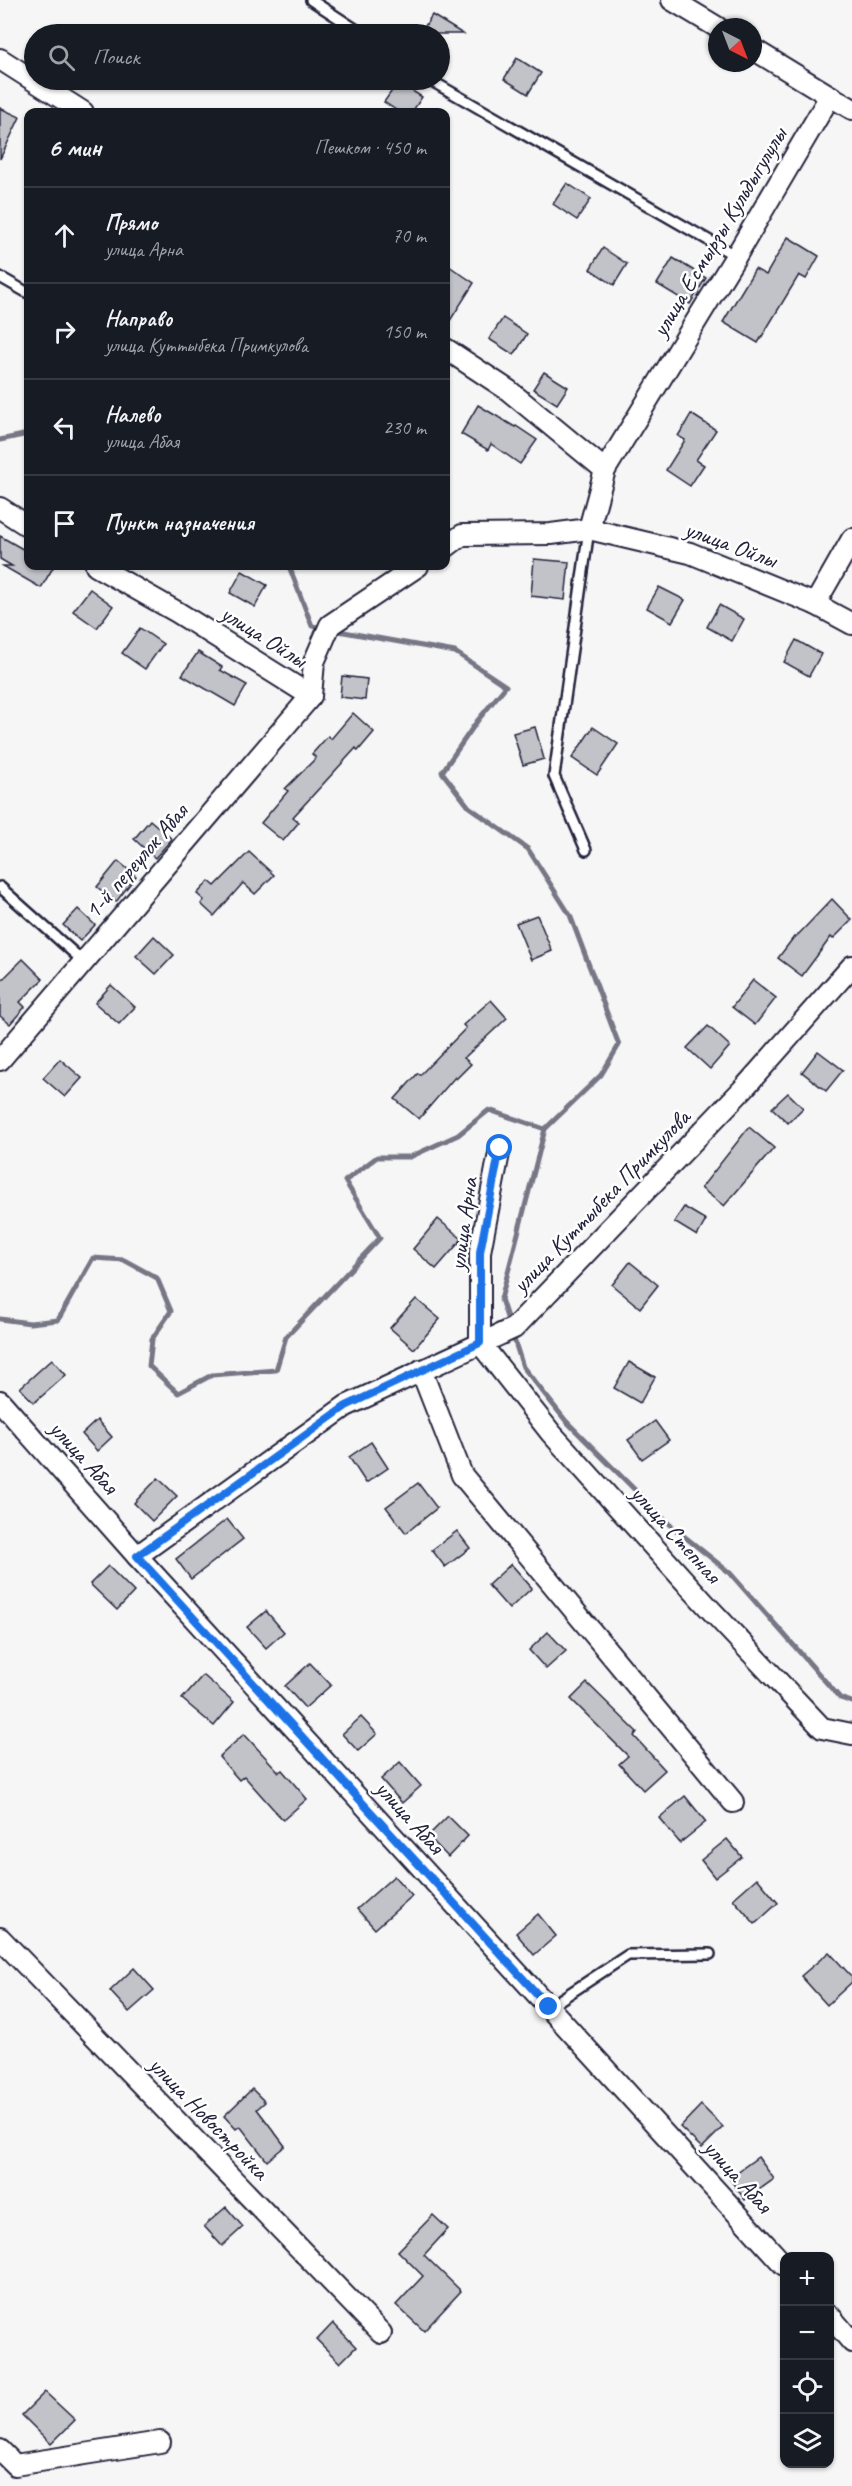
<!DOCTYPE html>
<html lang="ru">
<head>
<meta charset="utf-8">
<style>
	body { margin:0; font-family:Caveat,sans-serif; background:#242831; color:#f1f3f6 }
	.controls { position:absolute; right:18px; bottom:18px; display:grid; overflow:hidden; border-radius:12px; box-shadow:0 2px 4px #0004 }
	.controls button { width:54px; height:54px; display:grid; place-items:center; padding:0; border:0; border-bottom:2px solid #363941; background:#171b24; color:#f1f3f6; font:30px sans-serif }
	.compass { position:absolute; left:708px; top:18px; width:54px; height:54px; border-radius:50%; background:#171b24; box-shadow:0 2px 4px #0004; rotate:138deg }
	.stop { position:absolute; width:18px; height:18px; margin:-14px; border:4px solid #1a73e8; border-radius:50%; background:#fff }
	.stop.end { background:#1a73e8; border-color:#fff; box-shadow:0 2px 6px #0008 }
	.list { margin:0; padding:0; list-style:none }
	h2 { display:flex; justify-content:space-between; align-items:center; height:78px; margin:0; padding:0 24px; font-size:26px }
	h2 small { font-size:20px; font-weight:400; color:#9ea1a6 }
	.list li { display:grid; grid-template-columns:39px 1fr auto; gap:18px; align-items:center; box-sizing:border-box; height:96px; padding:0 24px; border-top:2px solid #363941 }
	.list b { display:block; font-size:22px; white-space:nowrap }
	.list p { margin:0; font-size:20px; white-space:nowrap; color:#9ea1a6 }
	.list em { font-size:20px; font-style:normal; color:#9ea1a6 }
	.icon { flex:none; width:33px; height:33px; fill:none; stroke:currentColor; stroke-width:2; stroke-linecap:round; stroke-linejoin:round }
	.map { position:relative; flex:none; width:852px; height:2486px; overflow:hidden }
	.search { position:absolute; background:#171b24; box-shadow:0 2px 4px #0004; left:24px; top:24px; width:426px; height:66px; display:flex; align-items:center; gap:15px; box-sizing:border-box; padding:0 21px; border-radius:33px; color:#9ea1a6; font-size:22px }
	.panel { position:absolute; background:#171b24; box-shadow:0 2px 4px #0004; left:24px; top:108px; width:426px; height:462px; border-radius:12px }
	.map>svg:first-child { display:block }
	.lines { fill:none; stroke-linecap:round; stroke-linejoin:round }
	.stream { stroke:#767685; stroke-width:5 }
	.building { fill:#c2c2c9; stroke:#22223b; stroke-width:1.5 }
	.lane-casing { stroke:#22223b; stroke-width:14 }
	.street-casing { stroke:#22223b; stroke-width:24 }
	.lane { stroke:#fff; stroke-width:9 }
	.street { stroke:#fff; stroke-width:20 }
	.route { stroke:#1a73e8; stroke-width:8 }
	.labels { text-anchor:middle; stroke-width:5; stroke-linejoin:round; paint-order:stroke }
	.street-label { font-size:24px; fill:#22223b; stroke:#fff }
</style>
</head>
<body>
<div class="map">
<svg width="852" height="2486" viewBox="0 0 852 2486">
	<rect width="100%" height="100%" fill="#f6f6f7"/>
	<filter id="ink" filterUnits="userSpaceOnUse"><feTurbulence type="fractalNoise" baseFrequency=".0167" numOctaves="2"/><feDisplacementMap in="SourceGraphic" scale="12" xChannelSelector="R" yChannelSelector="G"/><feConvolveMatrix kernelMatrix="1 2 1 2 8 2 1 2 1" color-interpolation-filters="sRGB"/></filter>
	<g filter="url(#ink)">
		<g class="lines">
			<g class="stream">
				<polyline points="0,440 28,434"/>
				<polyline points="289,566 312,626 324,628"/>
				<polyline points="333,630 455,652 506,686 478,720 442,772 469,807 528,849 570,915 619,1045 601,1075 545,1129 501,1299 523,1367 566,1421 670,1525 730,1573 840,1698 852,1702"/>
				<polyline points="0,1319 30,1323 58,1320 93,1258 124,1260 157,1278 171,1311 152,1339 149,1366 178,1393 212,1375 276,1370 286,1337 380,1238 345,1181 377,1157 410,1157 458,1135 489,1110 545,1129"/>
			</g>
		</g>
		<g class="building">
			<polygon points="432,15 463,34 420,34"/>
			<polygon points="517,58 541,73 528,94 504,79"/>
			<polygon points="398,82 422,97 412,112 399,112 384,102"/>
			<polygon points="0,108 20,117 0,159"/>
			<polygon points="567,183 591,199 577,220 553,204"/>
			<polygon points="788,237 819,256 806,279 799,275 758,343 723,322 755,269 766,275"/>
			<polygon points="603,248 627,264 614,285 590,269"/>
			<polygon points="673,258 706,278 690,304 657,284"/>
			<polygon points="446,264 474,283 446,327"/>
			<polygon points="503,318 527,334 514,355 489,339"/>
			<polygon points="544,372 568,387 557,404 533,389"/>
			<polygon points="478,405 515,427 516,426 537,440 520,464 491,444 488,450 461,434"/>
			<polygon points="691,414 716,430 696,460 704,465 690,486 666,470 685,440 678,436"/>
			<polygon points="0,536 28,552 28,566 54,566 41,588 3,566 12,566 0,559"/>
			<polygon points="534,559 569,562 565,600 531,596"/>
			<polygon points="242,571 267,585 255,607 230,593"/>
			<polygon points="659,587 685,600 672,622 647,608"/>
			<polygon points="90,589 113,606 97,628 73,611"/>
			<polygon points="719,605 744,619 732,641 707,627"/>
			<polygon points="140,628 163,644 145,669 122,653"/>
			<polygon points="796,640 821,654 809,676 784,662"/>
			<polygon points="198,652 222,667 220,670 247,685 235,706 182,675"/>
			<polygon points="342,676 367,679 365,700 340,697"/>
			<polygon points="353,713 374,732 358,751 356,748 293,817 299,822 283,841 261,823 288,791 285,789 316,758 312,754 328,736 331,739"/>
			<polygon points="535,727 544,759 523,765 513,733"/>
			<polygon points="593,727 618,744 597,775 572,758"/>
			<polygon points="150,820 172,839 155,858 134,839"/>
			<polygon points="249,852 274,875 255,894 243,883 214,916 201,904 204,900 197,894 209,881 215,886"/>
			<polygon points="118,861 136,876 116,902 97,887"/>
			<polygon points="832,899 852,920 833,939 831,937 802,976 778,958 794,937 795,938"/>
			<polygon points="78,909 95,925 80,941 63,925"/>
			<polygon points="537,915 552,951 531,960 516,923"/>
			<polygon points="154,936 174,955 156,974 136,956"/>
			<polygon points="23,959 43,979 20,1002 25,1007 10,1024 0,1016 0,982"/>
			<polygon points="753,980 776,998 755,1025 732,1007"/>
			<polygon points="111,985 135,1007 119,1024 95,1003"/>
			<polygon points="491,1000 507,1018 464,1058 471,1064 456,1079 455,1077 419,1119 395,1099 418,1073 420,1075 466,1028 463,1025"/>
			<polygon points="708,1026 730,1046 710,1069 687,1048"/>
			<polygon points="818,1051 843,1070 826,1091 802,1072"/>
			<polygon points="60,1059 82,1078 65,1097 43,1078"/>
			<polygon points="788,1093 803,1108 788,1123 772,1108"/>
			<polygon points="749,1127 774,1148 724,1206 701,1188"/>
			<polygon points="684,1207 706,1220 697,1236 674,1222"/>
			<polygon points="438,1219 462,1239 436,1269 413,1249"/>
			<polygon points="630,1262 658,1285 640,1308 612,1285"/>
			<polygon points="416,1299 440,1319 414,1349 390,1328"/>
			<polygon points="52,1359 66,1375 34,1403 20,1388"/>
			<polygon points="629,1362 655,1377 640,1403 614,1388"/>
			<polygon points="97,1420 112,1437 97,1451 82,1434"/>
			<polygon points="655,1421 669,1440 642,1459 628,1440"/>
			<polygon points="371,1442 388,1468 366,1483 349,1457"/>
			<polygon points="158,1478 177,1496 152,1521 134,1503"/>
			<polygon points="418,1483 437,1508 406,1533 386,1507"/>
			<polygon points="227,1519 243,1539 191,1579 176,1559"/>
			<polygon points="457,1531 470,1548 445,1567 432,1550"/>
			<polygon points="511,1564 532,1588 509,1609 488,1585"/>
			<polygon points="108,1566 134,1592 117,1610 90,1584"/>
			<polygon points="266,1611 284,1632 266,1648 247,1627"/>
			<polygon points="548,1632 566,1651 546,1669 529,1650"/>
			<polygon points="310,1663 331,1685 305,1708 285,1686"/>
			<polygon points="203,1675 234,1702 214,1726 182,1699"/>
			<polygon points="587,1683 637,1732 634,1736 665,1770 643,1790 619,1764 628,1756 571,1699"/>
			<polygon points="361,1717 377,1734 358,1751 342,1734"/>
			<polygon points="244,1734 279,1772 282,1770 307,1799 283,1820 244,1776 239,1780 219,1757"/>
			<polygon points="400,1762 421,1786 402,1803 381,1779"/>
			<polygon points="685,1796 706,1822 680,1843 659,1818"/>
			<polygon points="448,1816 468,1836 448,1857 428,1836"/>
			<polygon points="727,1839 742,1857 715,1878 701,1860"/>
			<polygon points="394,1876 412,1896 375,1929 357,1909"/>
			<polygon points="757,1878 778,1903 755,1924 733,1899"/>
			<polygon points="538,1914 556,1936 534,1955 516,1933"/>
			<polygon points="829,1952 852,1977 852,1982 827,2005 801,1976"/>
			<polygon points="134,1968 154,1990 129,2012 110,1991"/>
			<polygon points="252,2089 265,2102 257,2109 285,2146 267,2161 240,2126 236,2129 224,2116"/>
			<polygon points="701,2105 723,2127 702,2148 680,2127"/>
			<polygon points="758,2157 774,2179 745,2200 729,2178"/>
			<polygon points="226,2207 243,2227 222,2246 204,2226"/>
			<polygon points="433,2215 448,2229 424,2255 461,2291 424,2331 396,2305 423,2276 398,2251"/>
			<polygon points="333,2323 356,2347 340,2363 317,2340"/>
			<polygon points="45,2392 75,2420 51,2444 22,2415"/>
		</g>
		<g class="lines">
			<defs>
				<g id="lane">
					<polyline points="311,0 363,34"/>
					<polyline points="430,80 736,256"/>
					<polyline points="0,277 28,293"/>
					<polyline points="586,850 554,776 589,529"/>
					<polyline points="0,887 84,962"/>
					<polyline points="549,2007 628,1955 710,1954"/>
				</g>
				<g id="street">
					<polyline points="672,0 717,27"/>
					<polyline points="0,59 83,112"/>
					<polyline points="830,96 852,109"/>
					<polyline points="446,349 508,390 605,470 589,529"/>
					<polyline points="605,470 736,256 830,96 753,49"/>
					<polyline points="0,508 28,526"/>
					<polyline points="446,547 462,535 551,534 589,529 690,553 815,604 852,624"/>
					<polyline points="96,566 177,612 311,696 314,662 330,625 418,566"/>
					<polyline points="815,604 852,539"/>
					<polyline points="0,1060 311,696"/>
					<polyline points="500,1148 480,1252 480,1343 551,1433 708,1607 822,1728 852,1734"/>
					<polyline points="421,1370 462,1475 733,1802"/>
					<polyline points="0,1401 137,1556 784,2265"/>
					<polyline points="137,1556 346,1406 514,1328 745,1087 852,966"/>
					<polyline points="0,1938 381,2333"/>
					<polyline points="830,2316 852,2342"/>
					<polyline points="0,2450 15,2465 160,2442"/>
				</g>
			</defs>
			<use href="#lane" class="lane-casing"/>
			<use href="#street" class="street-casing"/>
			<use href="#lane" class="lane"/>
			<use href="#street" class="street"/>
		</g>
	</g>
	<g class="lines" filter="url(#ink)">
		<polyline class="route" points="500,1148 480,1252 480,1343 346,1406 137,1556 549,2007"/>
	</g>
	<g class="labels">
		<g class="street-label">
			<text transform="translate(719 232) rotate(-59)" y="8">улица Есмырзы Кульдыгулулы</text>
			<text transform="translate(731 544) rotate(20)" y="8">улица Ойлы</text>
			<text transform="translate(264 636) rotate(32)" y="8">улица Ойлы</text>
			<text transform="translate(136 861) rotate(-49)" y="8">1-й переулок Абая</text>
			<text transform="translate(601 1201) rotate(-46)" y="8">улица Куттыбека Примкулова</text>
			<text transform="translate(463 1224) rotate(-82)" y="8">улица Арна</text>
			<text transform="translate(84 1457) rotate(48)" y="8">улица Абая</text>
			<text transform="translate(676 1534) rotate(48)" y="8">улица Степная</text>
			<text transform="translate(410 1817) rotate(48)" y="8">улица Абая</text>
			<text transform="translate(209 2118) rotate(46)" y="8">улица Новостройка</text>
			<text transform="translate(738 2176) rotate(48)" y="8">улица Абая</text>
		</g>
	</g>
</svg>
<div class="controls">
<button>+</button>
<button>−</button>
<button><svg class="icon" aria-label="locate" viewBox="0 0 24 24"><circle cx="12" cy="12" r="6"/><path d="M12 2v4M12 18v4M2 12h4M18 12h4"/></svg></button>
<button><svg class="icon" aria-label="layers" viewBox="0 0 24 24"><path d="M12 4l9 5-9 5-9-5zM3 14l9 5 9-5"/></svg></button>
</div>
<svg class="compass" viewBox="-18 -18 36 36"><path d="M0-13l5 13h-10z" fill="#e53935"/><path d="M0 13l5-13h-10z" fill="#9ea1a6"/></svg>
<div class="stop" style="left:500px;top:1148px"></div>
<div class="stop end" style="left:549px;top:2007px"></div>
<div class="search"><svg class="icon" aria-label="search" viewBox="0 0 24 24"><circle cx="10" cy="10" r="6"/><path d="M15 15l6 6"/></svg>Поиск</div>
<section class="panel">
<h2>6 мин<small>Пешком · 450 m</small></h2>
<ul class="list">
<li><svg class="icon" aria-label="ahead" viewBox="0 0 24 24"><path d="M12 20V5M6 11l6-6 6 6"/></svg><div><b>Прямо</b><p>улица Арна</p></div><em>70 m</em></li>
<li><svg class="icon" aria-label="right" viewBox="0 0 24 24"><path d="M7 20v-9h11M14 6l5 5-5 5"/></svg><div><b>Направо</b><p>улица Куттыбека Примкулова</p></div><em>150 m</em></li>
<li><svg class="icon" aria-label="left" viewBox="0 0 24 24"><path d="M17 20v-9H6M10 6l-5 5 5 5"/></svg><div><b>Налево</b><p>улица Абая</p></div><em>230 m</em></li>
<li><svg class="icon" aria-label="arrive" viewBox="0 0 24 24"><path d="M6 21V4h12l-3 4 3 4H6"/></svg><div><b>Пункт назначения</b></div></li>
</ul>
</section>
</div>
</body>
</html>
